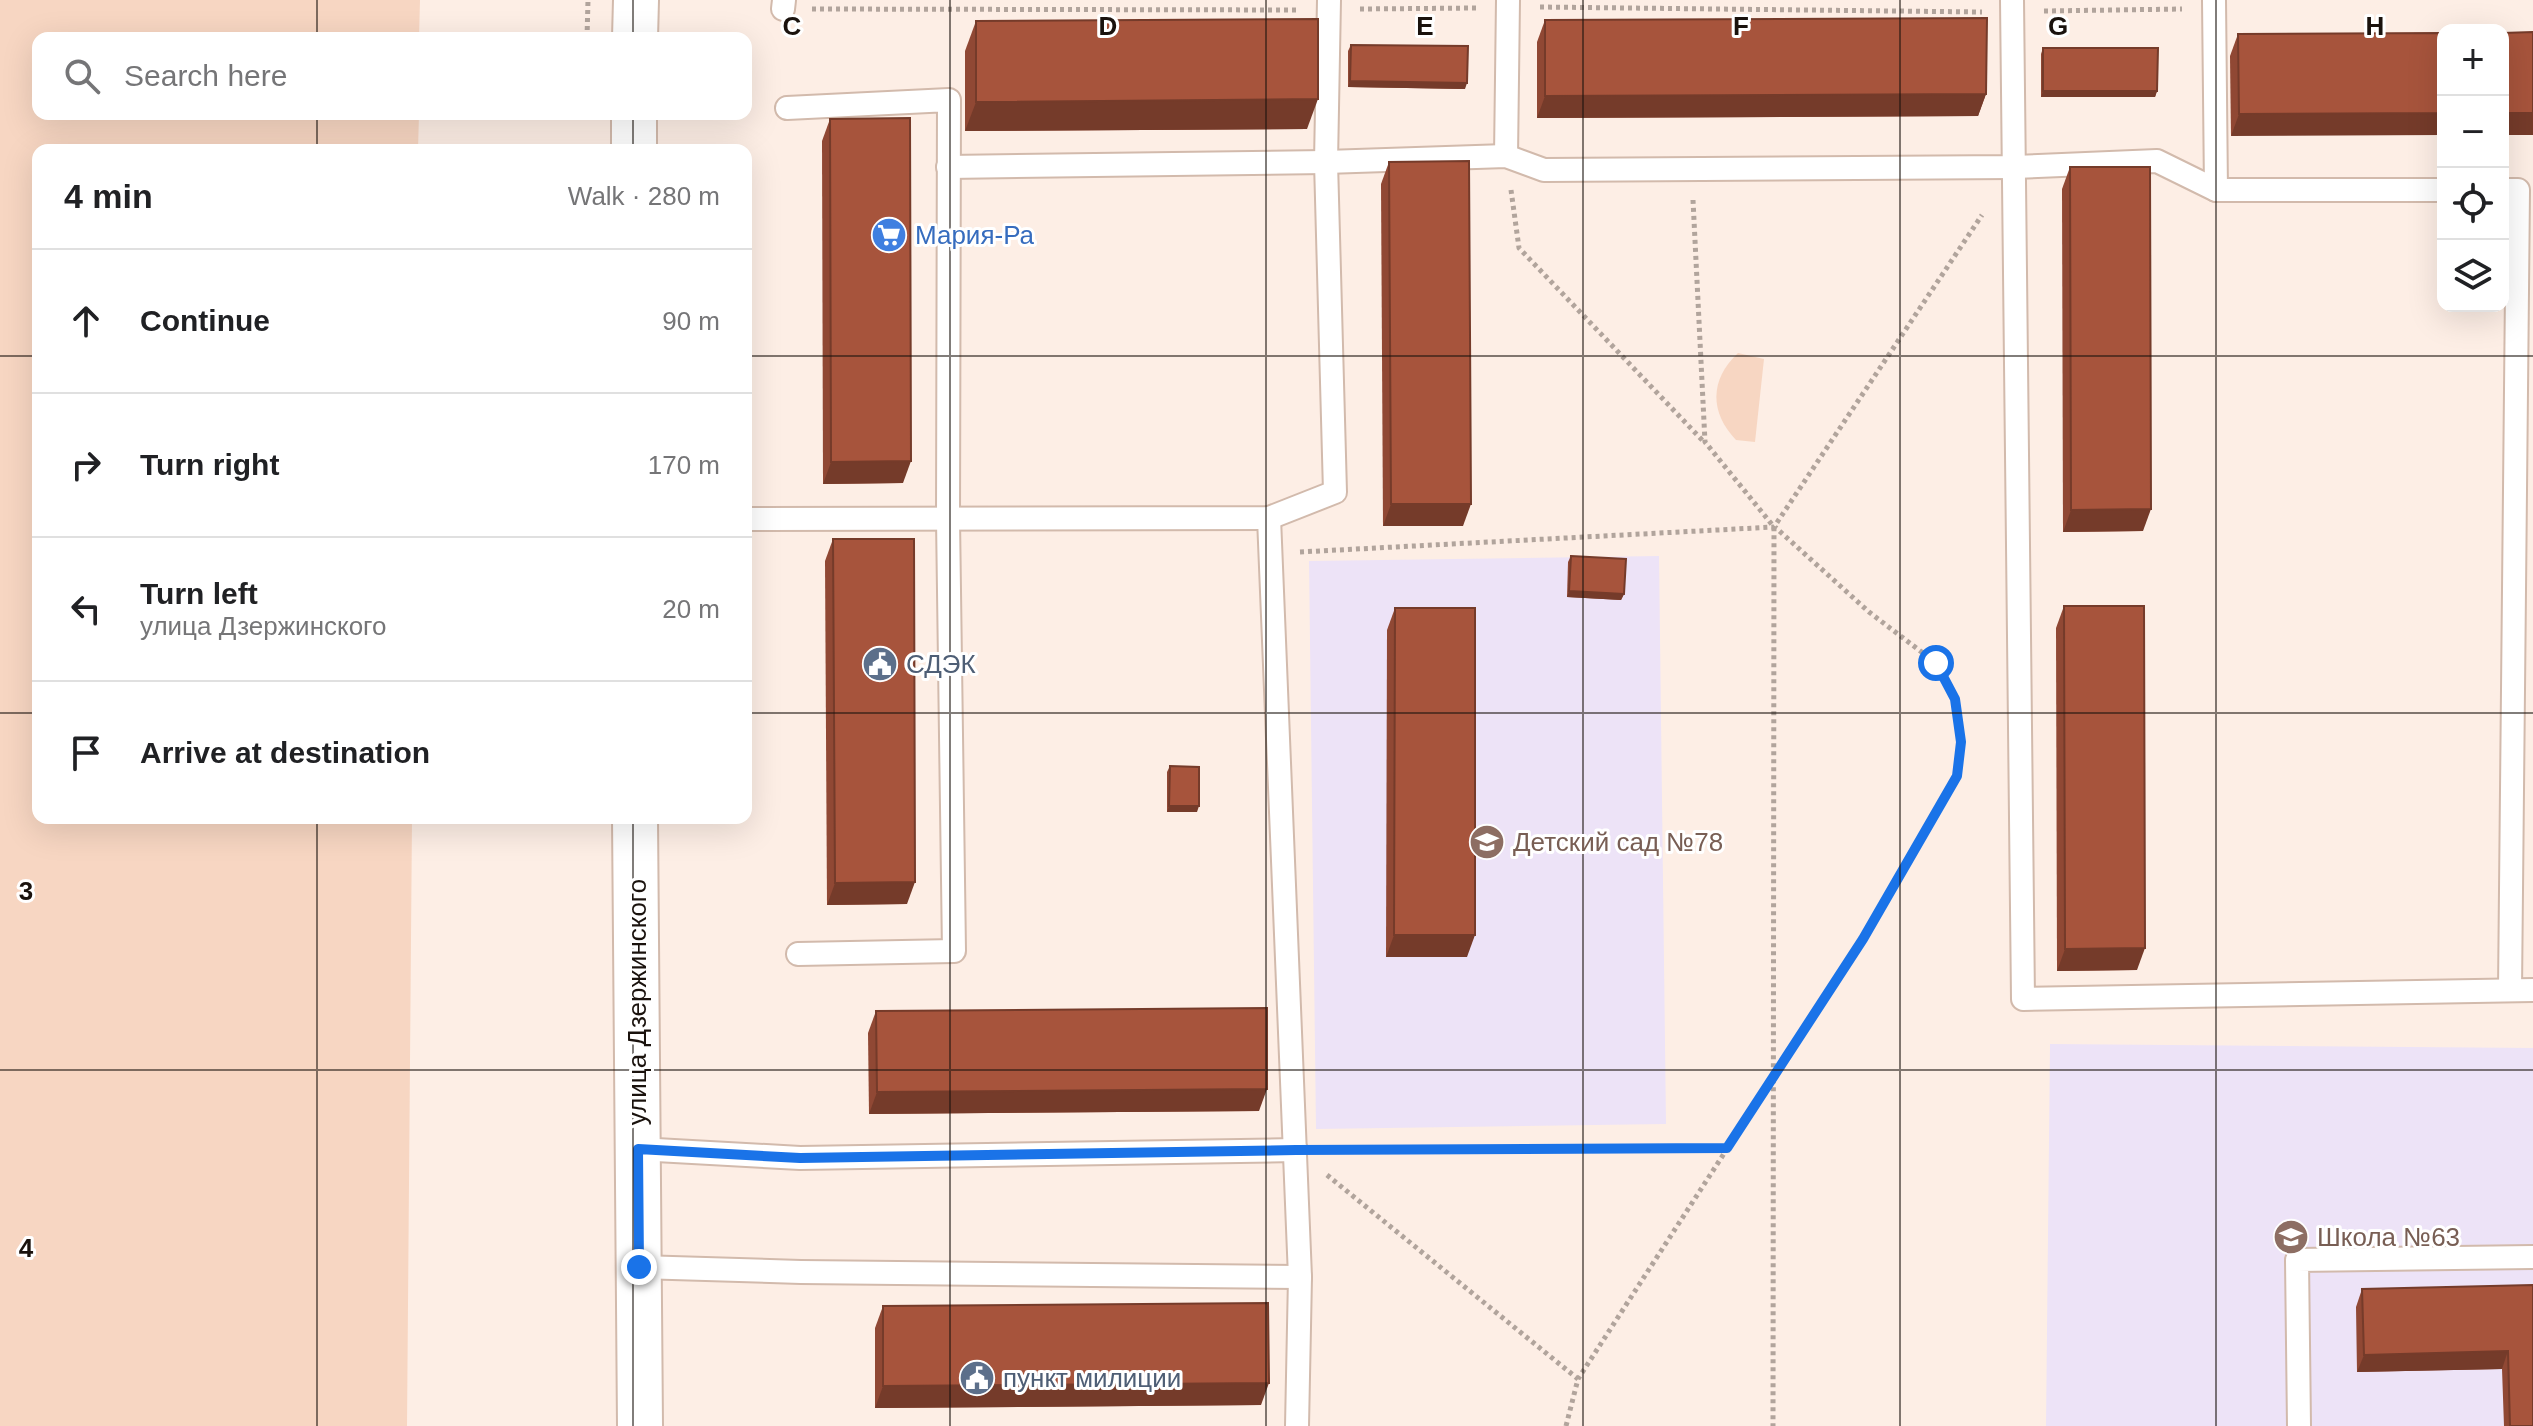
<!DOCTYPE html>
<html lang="en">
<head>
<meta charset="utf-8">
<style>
	body { margin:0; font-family:Arial,sans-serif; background:#f2f2f2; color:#202124 }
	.controls { position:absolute; right:24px; top:24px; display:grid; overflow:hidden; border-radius:16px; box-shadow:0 8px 32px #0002 }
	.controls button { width:72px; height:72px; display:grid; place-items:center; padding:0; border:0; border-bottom:2px solid #e0e0e0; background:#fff; color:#202124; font:40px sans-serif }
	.stop { position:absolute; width:24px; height:24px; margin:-18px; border:6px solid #1a73e8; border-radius:50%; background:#fff }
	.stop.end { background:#1a73e8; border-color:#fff; box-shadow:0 2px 8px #0008 }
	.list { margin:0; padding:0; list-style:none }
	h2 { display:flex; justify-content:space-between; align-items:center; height:104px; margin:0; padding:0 32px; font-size:34px }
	h2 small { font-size:26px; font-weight:400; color:#757577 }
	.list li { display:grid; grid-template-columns:52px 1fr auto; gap:24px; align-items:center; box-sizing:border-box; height:144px; padding:0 32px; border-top:2px solid #e0e0e0 }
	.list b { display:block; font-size:30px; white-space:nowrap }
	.list p { margin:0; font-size:26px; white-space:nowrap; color:#757577 }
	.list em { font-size:26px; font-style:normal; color:#757577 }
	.icon { flex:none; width:44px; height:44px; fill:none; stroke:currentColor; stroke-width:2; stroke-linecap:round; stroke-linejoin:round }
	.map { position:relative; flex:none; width:2533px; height:1426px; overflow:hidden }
	.search { position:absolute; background:#fff; box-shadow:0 8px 32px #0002; left:32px; top:32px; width:720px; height:88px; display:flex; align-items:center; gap:20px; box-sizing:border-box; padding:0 28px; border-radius:16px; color:#757577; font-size:30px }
	.panel { position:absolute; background:#fff; box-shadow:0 8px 32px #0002; left:32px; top:144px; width:720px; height:680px; border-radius:16px }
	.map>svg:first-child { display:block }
	.education { fill:#ede3f7 }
	.green { fill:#f7d6c2 }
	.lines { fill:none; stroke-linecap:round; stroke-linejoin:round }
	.lane-casing { stroke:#d2baac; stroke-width:26 }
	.secondary-casing { stroke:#d2baac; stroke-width:48 }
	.path { stroke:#b1a49c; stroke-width:5; stroke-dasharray:4 4; stroke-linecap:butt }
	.lane { stroke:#fff; stroke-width:22 }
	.secondary { stroke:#fff; stroke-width:44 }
	.wall { fill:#904834 }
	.shaded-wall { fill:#753b2a }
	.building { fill:#a7543c; stroke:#753b2a; stroke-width:2 }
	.route { stroke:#1a73e8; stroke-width:10 }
	.grid { fill:none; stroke:#1a120d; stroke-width:2; stroke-opacity:0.55 }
	.labels { text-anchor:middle; stroke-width:6; stroke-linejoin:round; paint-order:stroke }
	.shop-label { font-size:26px; fill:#366cbe; stroke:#fff; text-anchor:start }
	.service-label { font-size:26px; fill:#4e5e75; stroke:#fff; text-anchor:start }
	.education-label { font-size:26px; fill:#785e54; stroke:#fff; text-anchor:start }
	.street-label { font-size:26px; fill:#1a120d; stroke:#fff }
	.grid-label { font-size:26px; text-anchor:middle; font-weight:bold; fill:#1a120d; stroke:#fff; stroke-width:6; stroke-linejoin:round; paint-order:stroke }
</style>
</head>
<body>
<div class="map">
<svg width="2533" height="1426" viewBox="0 0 2533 1426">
	<rect width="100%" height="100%" fill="#fdeee5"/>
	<g class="education">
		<polygon points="1659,556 1666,1124 1316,1129 1309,561"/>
		<polygon points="2050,1044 2533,1048 2533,1426 2046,1426"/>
	</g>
	<g class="green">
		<polygon points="0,0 420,0 419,38 38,38 38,114 419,114 418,150 38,150 38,818 412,818 407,1426 0,1426"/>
		<path d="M1738,353L1764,359L1755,442L1736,440C1710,413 1709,380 1738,353Z"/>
	</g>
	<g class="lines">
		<defs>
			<g id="lane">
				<polyline points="2012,0 2023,999 2533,990"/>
				<polyline points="2214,0 2216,190"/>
				<polyline points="783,9 784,0"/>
				<polyline points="787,108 949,100 948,519 954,951 798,954"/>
				<polyline points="1506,156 1508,0"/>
				<polyline points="948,167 1326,162 1506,156 1544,170 2014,167 2157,161 2216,190 2443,190"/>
				<polyline points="2503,190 2518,190 2510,990"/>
				<polyline points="1269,518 1300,1277 1297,1426"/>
				<polyline points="746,519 1269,518 1335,492 1326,162 1329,0"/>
				<polyline points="638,1149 800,1158 1296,1150"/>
				<polyline points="639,1267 801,1272 1300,1277"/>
				<polyline points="2299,1426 2297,1260 2533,1257"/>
			</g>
			<g id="secondary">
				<polyline points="635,38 636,0"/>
				<polyline points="634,150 634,114"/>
				<polyline points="635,818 640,1426"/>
			</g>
		</defs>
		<use href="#lane" class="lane-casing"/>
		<use href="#secondary" class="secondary-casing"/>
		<g class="path">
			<polyline points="1540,7 1982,12"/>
			<polyline points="812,9 1298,10"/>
			<polyline points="1360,9 1478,8"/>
			<polyline points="2044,11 2182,9"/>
			<polyline points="587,38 588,0"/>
			<polyline points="1511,190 1519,248 1704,442"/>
			<polyline points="1693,200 1705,442 1774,527 1773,1426"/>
			<polyline points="1300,552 1774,527 1982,215"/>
			<polyline points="1327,1150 1727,1148"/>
			<polyline points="1327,1175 1578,1379"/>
			<polyline points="1566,1426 1578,1379 1863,939 1957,776 1961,742 1955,699 1936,663 1869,612 1775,527"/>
		</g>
		<use href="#lane" class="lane"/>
		<use href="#secondary" class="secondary"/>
	</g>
	<g class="wall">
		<polygon points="1545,20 1986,94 1978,116 1537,118 1537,42"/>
		<polygon points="976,21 1307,129 965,131 965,51"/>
		<polygon points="2443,33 2231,136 2230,56 2238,34"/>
		<polygon points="1351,45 1465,89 1348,87 1348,51"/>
		<polygon points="2043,48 2157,91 2155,97 2041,97 2041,54"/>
		<polygon points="830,119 903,483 823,484 822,141"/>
		<polygon points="1389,162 1463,526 1383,526 1381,184"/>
		<polygon points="2070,167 2143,531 2063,532 2062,189"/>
		<polygon points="833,539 907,904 827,905 825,561"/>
		<polygon points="1571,556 1624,594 1621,600 1567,597 1568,562"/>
		<polygon points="2064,606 2137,970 2057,971 2056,628"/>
		<polygon points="1395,608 1467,957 1386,957 1387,630"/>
		<polygon points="1170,766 1197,812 1167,812 1167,772"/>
		<polygon points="876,1011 1259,1111 869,1114 868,1033"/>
		<polygon points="2533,1285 2533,1426 2504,1426 2502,1369 2357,1372 2356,1307 2362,1289"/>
		<polygon points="883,1306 1261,1405 875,1408 875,1328"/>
	</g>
	<g class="shaded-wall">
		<polygon points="1350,81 1467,83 1465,89 1348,87"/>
		<polygon points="2043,91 2157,91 2155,97 2041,97"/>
		<polygon points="1986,94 1978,116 1537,118 1545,96"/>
		<polygon points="1318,99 1307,129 965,131 976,102"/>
		<polygon points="2443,113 2443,135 2231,136 2239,114"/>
		<rect x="2503" y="113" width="30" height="22"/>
		<polygon points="911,461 903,483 823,484 831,462"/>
		<polygon points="1391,504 1471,504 1463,526 1383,526"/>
		<polygon points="2151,509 2143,531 2063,532 2071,510"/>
		<polygon points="1569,591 1624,594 1621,600 1567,597"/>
		<polygon points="1169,806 1199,806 1197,812 1167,812"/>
		<polygon points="915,882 907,904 827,905 835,883"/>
		<polygon points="1394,935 1475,935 1467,957 1386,957"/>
		<polygon points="2145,948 2137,970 2057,971 2065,949"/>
		<polygon points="1267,1089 1259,1111 869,1114 877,1092"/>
		<polygon points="2508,1351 2502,1369 2357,1372 2364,1355"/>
		<polygon points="1269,1383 1261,1405 875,1408 883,1386"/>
	</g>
	<g class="building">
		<polygon points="1987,18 1986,94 1545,96 1545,20"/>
		<polygon points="1318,19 1318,99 976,102 976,21"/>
		<polygon points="2533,32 2533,113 2503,113 2503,33"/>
		<polygon points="2443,33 2443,113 2239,114 2238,34"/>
		<polygon points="1351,45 1468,46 1467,83 1350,81"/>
		<polygon points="2043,48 2158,48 2157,91 2043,91"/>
		<polygon points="910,118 911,461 831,462 830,119"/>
		<polygon points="1469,161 1471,504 1391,504 1389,162"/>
		<polygon points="2070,167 2150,167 2151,509 2071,510"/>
		<polygon points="833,539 914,539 915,882 835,883"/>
		<polygon points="1571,556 1626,559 1624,594 1569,591"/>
		<polygon points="2064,606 2144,606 2145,948 2065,949"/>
		<polygon points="1395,608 1475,608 1475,935 1394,935"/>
		<polygon points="1170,766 1199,767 1199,806 1169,806"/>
		<polygon points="1267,1008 1267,1089 877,1092 876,1011"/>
		<polygon points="2533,1285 2533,1426 2510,1426 2508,1351 2364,1355 2362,1289"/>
		<polygon points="1268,1303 1269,1383 883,1386 883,1306"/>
	</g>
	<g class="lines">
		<polyline class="route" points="639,1267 638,1149 800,1158 1296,1150 1727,1148 1863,939 1957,776 1961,742 1955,699 1936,663"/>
	</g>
	<path class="grid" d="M317,0V38M633,0V38M950,0V1426M1266,0V1426M1583,0V1426M1900,0V1426M2216,0V1426M317,114V150M633,114V150M0,356H38M746,356H2533M0,713H38M746,713H2533M317,818V1426M633,818V1426M0,1070H2533"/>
	<defs>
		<symbol id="supermarket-disc" viewBox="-11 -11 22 22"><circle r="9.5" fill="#3f7fe0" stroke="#fff"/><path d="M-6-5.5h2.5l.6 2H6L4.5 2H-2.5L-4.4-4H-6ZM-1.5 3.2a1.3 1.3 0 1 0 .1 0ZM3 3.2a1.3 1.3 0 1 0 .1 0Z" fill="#fff"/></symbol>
		<symbol id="civic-disc" viewBox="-11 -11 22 22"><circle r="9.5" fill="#5c6f8a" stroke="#fff"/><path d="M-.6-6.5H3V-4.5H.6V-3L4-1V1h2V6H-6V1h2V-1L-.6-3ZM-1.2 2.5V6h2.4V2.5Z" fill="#fff"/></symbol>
		<symbol id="school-disc" viewBox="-11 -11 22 22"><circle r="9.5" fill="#8d6e63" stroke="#fff"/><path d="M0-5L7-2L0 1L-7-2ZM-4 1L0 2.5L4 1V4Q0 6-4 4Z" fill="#fff"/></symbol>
	</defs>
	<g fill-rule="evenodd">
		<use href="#supermarket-disc" x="869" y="215" width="40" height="40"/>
		<use href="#civic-disc" x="860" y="644" width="40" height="40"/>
		<use href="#school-disc" x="1467" y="822" width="40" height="40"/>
		<use href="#school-disc" x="2271" y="1217" width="40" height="40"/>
		<use href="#civic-disc" x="957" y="1358" width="40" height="40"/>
	</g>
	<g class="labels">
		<g class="shop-label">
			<text x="915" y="244">Мария-Ра</text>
		</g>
		<g class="service-label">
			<text x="906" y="673">СДЭК</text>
			<text x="1003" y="1387">пункт милиции</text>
		</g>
		<g class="education-label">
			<text x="1513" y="851">Детский сад №78</text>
			<text x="2317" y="1246">Школа №63</text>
		</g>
		<g class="street-label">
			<text transform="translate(637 1002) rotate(-90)" y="9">улица Дзержинского</text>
		</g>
	</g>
	<g class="grid-label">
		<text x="792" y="35">C</text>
		<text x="1108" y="35">D</text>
		<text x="1425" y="35">E</text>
		<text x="1741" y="35">F</text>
		<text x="2058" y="35">G</text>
		<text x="2375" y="35">H</text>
		<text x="26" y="900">3</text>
		<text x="26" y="1257">4</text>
	</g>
</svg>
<div class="controls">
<button>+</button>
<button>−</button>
<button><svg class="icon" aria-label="locate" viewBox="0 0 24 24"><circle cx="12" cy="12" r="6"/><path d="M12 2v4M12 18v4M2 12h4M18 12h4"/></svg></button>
<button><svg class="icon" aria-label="layers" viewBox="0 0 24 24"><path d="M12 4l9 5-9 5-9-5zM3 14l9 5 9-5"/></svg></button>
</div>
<div class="stop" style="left:1936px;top:663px"></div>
<div class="stop end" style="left:639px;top:1267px"></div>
<div class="search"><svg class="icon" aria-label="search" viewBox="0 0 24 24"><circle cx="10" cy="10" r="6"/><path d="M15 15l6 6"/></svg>Search here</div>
<section class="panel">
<h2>4 min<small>Walk · 280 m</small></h2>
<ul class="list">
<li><svg class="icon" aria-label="ahead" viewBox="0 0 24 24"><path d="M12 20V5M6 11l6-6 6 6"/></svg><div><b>Continue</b></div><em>90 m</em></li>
<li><svg class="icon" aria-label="right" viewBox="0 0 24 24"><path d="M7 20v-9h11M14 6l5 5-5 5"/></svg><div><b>Turn right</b></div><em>170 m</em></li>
<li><svg class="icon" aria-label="left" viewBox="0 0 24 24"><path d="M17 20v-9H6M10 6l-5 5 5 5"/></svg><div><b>Turn left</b><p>улица Дзержинского</p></div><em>20 m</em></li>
<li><svg class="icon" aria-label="arrive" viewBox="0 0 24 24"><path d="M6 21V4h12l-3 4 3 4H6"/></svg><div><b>Arrive at destination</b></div></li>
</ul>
</section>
</div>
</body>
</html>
